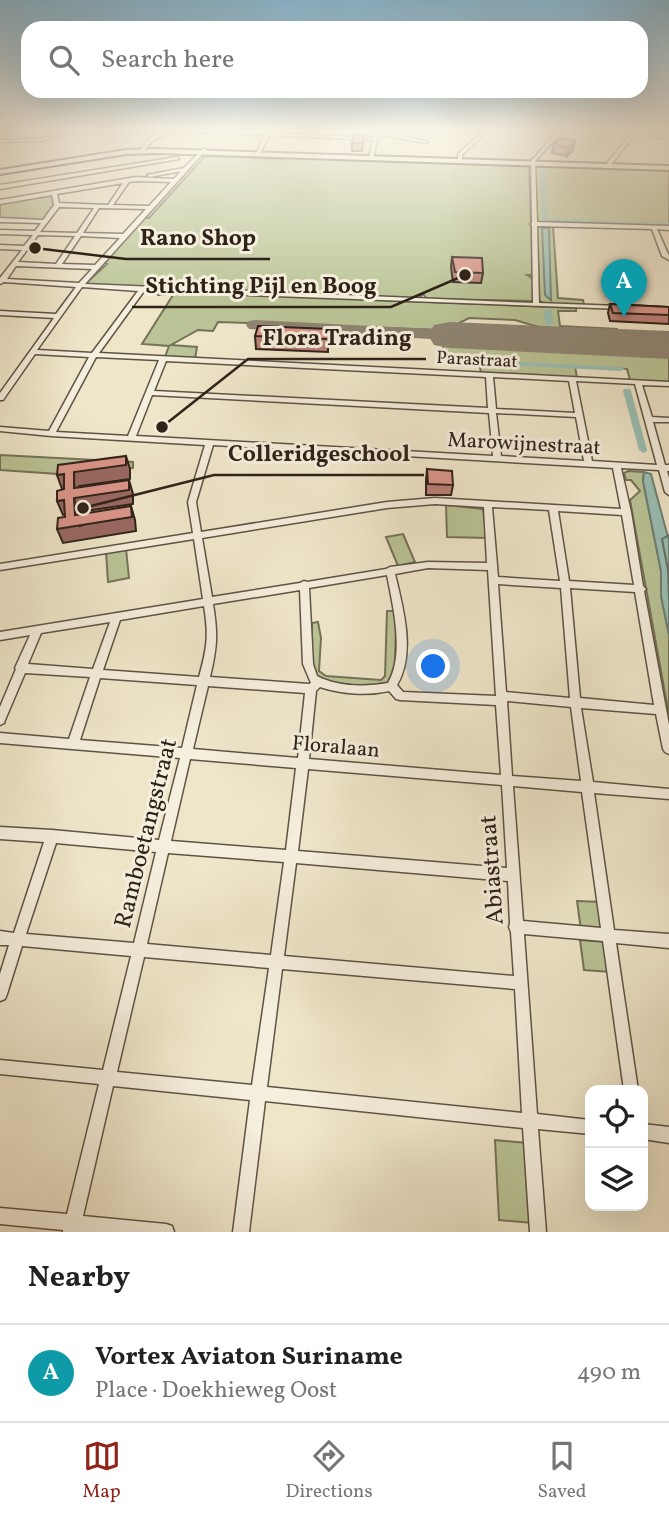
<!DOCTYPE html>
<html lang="en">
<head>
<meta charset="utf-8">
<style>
	body { margin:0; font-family:Vollkorn,serif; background:#f6f6f6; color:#222 }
	.controls { position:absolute; right:21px; bottom:21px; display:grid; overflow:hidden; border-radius:14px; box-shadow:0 7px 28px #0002 }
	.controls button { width:63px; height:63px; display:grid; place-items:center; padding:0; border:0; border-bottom:2px solid #e0e0e0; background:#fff; color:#222; font:35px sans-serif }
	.you { position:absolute; left:434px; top:667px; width:24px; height:24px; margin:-18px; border:5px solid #fff; border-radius:50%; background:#1a73e8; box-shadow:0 0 0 10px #1a73e833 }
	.badge { display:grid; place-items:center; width:46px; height:46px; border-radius:50%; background:#8f2418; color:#fff; font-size:23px; font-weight:700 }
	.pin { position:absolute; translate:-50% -58px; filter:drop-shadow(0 2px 4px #0008) }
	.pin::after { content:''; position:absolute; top:37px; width:24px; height:21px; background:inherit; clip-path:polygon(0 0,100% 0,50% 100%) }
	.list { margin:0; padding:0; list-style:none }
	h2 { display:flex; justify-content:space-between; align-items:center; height:91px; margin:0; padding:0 28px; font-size:30px }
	h2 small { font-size:23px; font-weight:400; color:#767676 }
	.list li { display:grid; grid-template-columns:46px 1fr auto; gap:21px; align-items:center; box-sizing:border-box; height:98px; padding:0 28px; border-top:2px solid #e0e0e0 }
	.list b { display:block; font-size:26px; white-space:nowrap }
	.list p { margin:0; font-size:23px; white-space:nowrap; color:#767676 }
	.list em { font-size:23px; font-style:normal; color:#767676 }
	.icon { flex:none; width:38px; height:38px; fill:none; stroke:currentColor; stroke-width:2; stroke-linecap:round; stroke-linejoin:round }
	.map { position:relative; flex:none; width:669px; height:1232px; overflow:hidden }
	.search { position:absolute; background:#fff; box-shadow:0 7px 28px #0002; left:21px; right:21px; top:21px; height:77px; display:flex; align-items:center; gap:18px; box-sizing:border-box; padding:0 24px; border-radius:21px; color:#767676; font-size:26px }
	.sheet { height:189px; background:#fff }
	nav { display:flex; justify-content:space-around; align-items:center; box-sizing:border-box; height:98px; border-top:2px solid #e0e0e0; background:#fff; font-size:19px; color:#767676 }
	nav a { display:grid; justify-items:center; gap:4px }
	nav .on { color:#8f2418 }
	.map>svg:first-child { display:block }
	.green { fill:#bac496; stroke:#747358; stroke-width:2 }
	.water { fill:#9ac0b6; stroke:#6f8177; stroke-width:2 }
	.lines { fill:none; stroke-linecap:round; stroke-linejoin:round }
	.shore { stroke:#647168; stroke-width:2 }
	.canal { fill:#9ac0b6; fill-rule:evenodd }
	.taxiway { fill:#8e8472; fill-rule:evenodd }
	.runway { fill:#8e8472; fill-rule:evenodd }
	.street-casing { stroke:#5e5345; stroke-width:3 }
	.secondary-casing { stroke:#2e2219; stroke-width:4 }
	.street { fill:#f5efdd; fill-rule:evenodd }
	.secondary { fill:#f5efdd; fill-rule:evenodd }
	.wall { fill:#bc8077; stroke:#2e2219; stroke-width:2 }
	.shaded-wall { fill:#996861; stroke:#2e2219; stroke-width:2 }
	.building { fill:#db958a; stroke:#2e2219; stroke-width:2 }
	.labels { text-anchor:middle; stroke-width:6; stroke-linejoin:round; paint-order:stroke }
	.far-street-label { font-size:18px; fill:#2e2219; stroke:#f5efdd }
	.street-label { font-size:21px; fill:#2e2219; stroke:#f5efdd }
	.near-street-label { font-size:24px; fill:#2e2219; stroke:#f5efdd }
	.leader { fill:none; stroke:#2e2219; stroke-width:2.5 }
	.callout-dot { fill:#2e2219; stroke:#f5efdd; stroke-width:2.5 }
	.callout-label { font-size:23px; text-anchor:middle; font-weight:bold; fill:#2e2219; stroke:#f5efdd; stroke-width:6; stroke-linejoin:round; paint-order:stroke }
</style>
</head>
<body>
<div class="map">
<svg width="669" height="1232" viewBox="0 0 669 1232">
	<rect width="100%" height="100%" fill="#efe6ca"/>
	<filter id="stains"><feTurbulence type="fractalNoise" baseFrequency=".00286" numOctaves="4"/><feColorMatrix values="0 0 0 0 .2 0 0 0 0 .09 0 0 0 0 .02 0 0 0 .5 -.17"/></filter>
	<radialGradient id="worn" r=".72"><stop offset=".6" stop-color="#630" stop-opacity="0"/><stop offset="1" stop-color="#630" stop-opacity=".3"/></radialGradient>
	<g class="green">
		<polygon points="205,156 282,159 284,156 529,166 533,275 527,275 533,279 533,301 427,299 423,294 418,299 349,296 349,292 346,291 341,296 327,295 327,290 322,295 205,289 207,286 203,285 201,290 85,284 107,264 102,262 144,218 149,218"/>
		<polygon points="540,165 669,169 669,227 539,223 535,221 535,168"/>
		<polygon points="49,195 53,195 55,204 43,221 0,219 0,203"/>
		<polygon points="537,225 553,226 558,298 583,300 584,305 547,304 539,301"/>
		<polygon points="159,291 576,308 576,311 558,311 560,326 617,329 619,337 562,334 515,320 469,318 459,323 455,330 443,330 218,322 213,331 198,330 171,345 197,347 195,359 165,357 169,346 142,344 173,295 158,295"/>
		<polygon points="443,344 669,355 669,382 630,380 627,369 575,366 577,378 481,373 479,361 444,359"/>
		<polygon points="0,455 133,462 133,468 59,479 58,474 0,470"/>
		<polygon points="628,471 644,472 643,481 661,571 661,596 669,635 669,715 630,500 640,491 631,480 626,480 624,473"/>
		<polygon points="446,505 483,509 487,538 447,537"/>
		<polygon points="403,534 415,562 398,566 386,537"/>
		<polygon points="126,549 129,578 108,582 106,552"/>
		<path d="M387,611H395L396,615L395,667L390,681C373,691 334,683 316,677L312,665V623L318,622L321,638L319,671L326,676L381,680L385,676Z"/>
		<polygon points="577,901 601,902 606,930 581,930"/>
		<polygon points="580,940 607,942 611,972 584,970"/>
		<polygon points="495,1140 527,1143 532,1223 499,1220"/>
	</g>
	<g class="water">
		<polygon points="542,228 549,228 551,300 545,295"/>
		<polygon points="644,472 651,474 669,541 669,635 661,596 661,571 643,481"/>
	</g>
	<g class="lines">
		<polyline class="shore" points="669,535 662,539 668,570 669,599"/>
		<g class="canal">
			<polygon points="543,165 546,167 547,218 669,223 669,227 542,221 540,167"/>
			<polygon points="548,309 552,311 553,324 549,326 545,324 544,311"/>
			<polygon points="460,359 621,367 625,369 621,371 463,363 460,363"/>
			<polygon points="624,389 630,389 631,391 647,450 646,452 643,453 639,450 623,391"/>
		</g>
		<polygon class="taxiway" points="255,320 450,330 459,335 450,340 249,329 246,325 249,321"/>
		<polygon class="runway" points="450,322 669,331 669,359 450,348 434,345 428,335 434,325"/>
		<defs>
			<g id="street">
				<polygon points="14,128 20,128 0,139 0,136"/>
				<polygon points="71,128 77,128 43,141 0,142 0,140 42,139"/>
				<path d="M143,128L266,132L268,131L270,133L373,138L374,135L378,136L373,158L371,159L369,158L373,140L269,135L260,154L258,155L256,154L264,135L170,131L151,142L143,152L141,151C145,139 155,135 166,130Z"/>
				<polygon points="486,128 491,128 462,155 462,162 458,162 458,154"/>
				<path d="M561,128H566L535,161L537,222L669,226V230L657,229L669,256V260L662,256L652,229L537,226L539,303L620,306L622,307V309L144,291L99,353L669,382V386L642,385L652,417L669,418V422H653L665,465H669V471H667L669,478V495L665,492L659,470L621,468L631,512L643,586L646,589L644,591L669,725V754L665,752L663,749L656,714L581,708L593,782L669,789V799L594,793L614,930L669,934V948L616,943L638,1090H624L603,941L524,934L537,1114L590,1120V1134L538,1129L546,1232H530L523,1128L265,1101L249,1232H233L250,1100L113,1086L83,1216L166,1224L172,1226L174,1232H63V1230L0,1224V1208L67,1214L99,1084L0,1074V1060L103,1070L131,956L22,946L7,994L5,999L0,1001V974L9,945H0V931L14,933L44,842L0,839V827L52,830L159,840L180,758L0,743V733L69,739L90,677L25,673L5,720L4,723L0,725V707L16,669L15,668L30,635L0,640V632L203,599L194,539L0,570V564L193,533L188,502L205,445L51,436L0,431V427L49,431L89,357L35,354L3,400H0V393L54,318L0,315V311L56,314L76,287L4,282L0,284V278L22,250L0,249V245L24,246L33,235L0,234V230L35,231L41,223L0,222V218L43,220L54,205L52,195L0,204V200L136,177L174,179L181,171L150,177L147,175L184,168L204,148L206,150L85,284L533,303L532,225L530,224L532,223L531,161ZM136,181L171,182L149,206L113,205L129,182ZM123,183L108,205L59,203L57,194ZM59,207L94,208L77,233L40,232ZM99,208L146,209L123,234L83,233ZM38,235L75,236L56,264L18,262ZM81,236L120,238L95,265L62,264ZM16,266L92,269L79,283L7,279ZM82,287L138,291L92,353L37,350ZM96,357L159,360L128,436L56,432ZM166,361L486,377L488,408L154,391ZM493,377L569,381L575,413L496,409ZM576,381L635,384L657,465L592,461ZM152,395L489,413L493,456L136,436ZM496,413L576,417L584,461L501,456ZM213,445L613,468L621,509L435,498L387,502L201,532L196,502ZM435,504L484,507L487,563L428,562L390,567L386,569L307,582L304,581L300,583L212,597L202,538L387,508ZM492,507L549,510L560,581L498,577ZM558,511L622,515L634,585L569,581ZM428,568L488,570L496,696L403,692L397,685C416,653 403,608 395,574ZM387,575C393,606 405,654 388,683C366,687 337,687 317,676L313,664L309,588ZM498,584L561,588L570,698L506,692ZM570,588L635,592L654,705L580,698ZM300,590L303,664L311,683L309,684L210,677C217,647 218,635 213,604ZM204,606C209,636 207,648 199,677L103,670L120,620ZM110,622L93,669L28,664L41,633ZM100,678L197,685L182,748L80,740ZM208,686L305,693L298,758L193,749ZM320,687C341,694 367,696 389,691L396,699L400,700L496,705L501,775L309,759L316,691ZM507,701L571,707L581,781L512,776ZM190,759L296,768L286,850L171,841ZM308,769L502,785L507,868L298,851ZM513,786L582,792L601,928L523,921ZM56,843L156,852L134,943L26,934ZM168,853L284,862L271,955L147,944ZM296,863L508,881L510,923L509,927L511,932L514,976L284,956ZM144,957L269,968L252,1085L117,1072ZM282,969L515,989L522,1113L267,1087Z"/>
				<polygon points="600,128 612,128 669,137 669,139 635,134 609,167 607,166 607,163 631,134"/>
				<polygon points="378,132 426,141 428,142 426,143 376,134"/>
				<polygon points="177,157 179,159 0,189 0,185"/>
				<polygon points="643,1124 669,1127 669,1143 643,1139"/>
			</g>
			<polygon id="secondary" points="157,149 669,166 669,170 157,153 126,154 0,174 0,170 126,150"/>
		</defs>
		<use href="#street" class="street-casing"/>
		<use href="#secondary" class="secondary-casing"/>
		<use href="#street" class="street"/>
		<use href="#secondary" class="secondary"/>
	</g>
	<g class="wall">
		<polygon points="364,135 362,151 352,151 352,143"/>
		<polygon points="575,141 573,150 567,156 552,153 554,144"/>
		<polygon points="452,257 483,273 481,283 453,282 451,267"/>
		<polygon points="610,304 669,307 669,324 610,321 608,313"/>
		<polygon points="328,329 328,352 256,349 255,336"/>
		<polygon points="427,469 453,485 451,495 426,495 426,480"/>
	</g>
	<g class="shaded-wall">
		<polygon points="575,141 573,150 567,156 569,148"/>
		<polygon points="126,456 130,469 130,479 79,486 79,497 129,480 133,494 133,504 79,512 80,526 131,506 135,520 136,531 63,543 57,529 75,515 74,472"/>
		<polygon points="64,474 69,488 62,489 57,475"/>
		<polygon points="64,500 69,514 63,515 57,501"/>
	</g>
	<g class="building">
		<polygon points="354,134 364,135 363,143 352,143"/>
		<polygon points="561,138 575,141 569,148 554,144"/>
		<polygon points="452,257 482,258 483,273 455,272"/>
		<polygon points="610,304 669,307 669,315 613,313"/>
		<polygon points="258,326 328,329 328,339 255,336"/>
		<polygon points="126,456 126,465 74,472 74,488 129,480 129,490 74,498 75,515 131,506 132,517 57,529 58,518 65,517 64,500 57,501 57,491 64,489 64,474 57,475 58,465"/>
		<polygon points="427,469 452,471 453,485 428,484"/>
	</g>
	<linearGradient id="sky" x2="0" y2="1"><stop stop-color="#89b9d4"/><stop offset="0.43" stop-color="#f8f4e7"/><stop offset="1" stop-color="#f8f4e7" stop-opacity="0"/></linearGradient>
	<rect width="669" height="301" fill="url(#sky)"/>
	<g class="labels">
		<g class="far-street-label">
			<text transform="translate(477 359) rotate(3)" y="6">Parastraat</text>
		</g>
		<g class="street-label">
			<text transform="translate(524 443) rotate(3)" y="7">Marowijnestraat</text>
			<text transform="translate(336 746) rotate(5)" y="7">Floralaan</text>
		</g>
		<g class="near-street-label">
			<text transform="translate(145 833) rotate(-76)" y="8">Ramboetangstraat</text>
			<text transform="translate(491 870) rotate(-94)" y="8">Abiastraat</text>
		</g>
	</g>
	<path class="leader" d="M35 248L126 259H270M465 275L391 307H132M162 427L248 359H426M83 508L214 475H424"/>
	<g class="callout-dot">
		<circle cx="35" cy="248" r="7"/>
		<circle cx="465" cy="275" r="7"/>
		<circle cx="162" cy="427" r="7"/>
		<circle cx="83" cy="508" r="7"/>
	</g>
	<g class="callout-label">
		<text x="198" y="245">Rano Shop</text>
		<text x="261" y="293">Stichting Pijl en Boog</text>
		<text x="337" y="345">Flora Trading</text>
		<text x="319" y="461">Colleridgeschool</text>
	</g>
	<rect width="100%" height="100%" filter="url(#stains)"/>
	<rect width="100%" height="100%" fill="url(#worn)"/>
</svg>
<div class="controls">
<button><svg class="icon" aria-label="locate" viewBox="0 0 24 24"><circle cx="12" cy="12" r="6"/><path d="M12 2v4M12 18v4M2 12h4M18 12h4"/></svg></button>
<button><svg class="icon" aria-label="layers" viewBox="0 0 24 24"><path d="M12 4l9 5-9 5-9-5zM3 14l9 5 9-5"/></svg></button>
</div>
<div class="you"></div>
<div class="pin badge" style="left:624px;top:317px;background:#0f9aa8">A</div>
<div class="search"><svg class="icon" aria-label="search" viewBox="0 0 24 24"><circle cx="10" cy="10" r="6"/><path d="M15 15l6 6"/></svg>Search here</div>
</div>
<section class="sheet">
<h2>Nearby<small></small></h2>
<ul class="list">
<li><span class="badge" style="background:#0f9aa8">A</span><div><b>Vortex Aviaton Suriname</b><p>Place · Doekhieweg Oost</p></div><em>490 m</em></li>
</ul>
</section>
<nav>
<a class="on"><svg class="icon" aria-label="map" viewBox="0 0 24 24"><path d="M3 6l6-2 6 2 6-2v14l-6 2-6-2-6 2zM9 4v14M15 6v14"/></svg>Map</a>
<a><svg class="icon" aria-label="directions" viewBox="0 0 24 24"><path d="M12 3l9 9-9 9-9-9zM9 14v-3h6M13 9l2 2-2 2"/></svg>Directions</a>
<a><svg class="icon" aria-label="saved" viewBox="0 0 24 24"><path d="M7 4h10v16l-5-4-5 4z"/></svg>Saved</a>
</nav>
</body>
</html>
